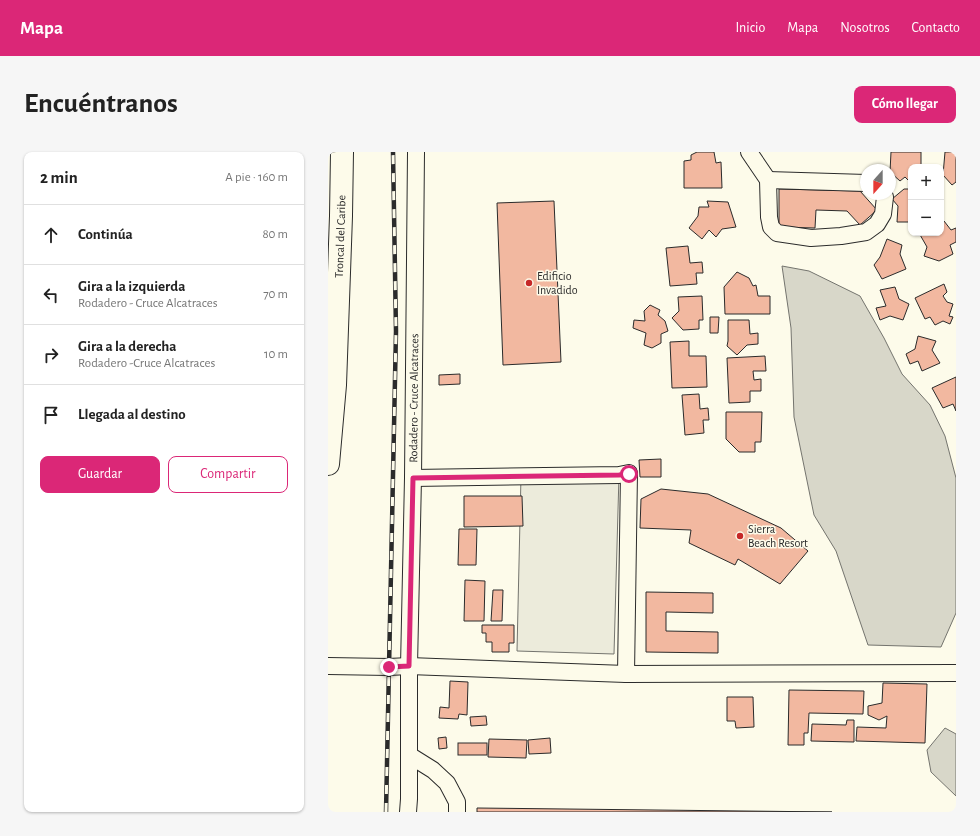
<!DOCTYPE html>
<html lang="es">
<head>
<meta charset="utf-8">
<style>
	body { margin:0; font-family:"Alegreya Sans",sans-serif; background:#f6f6f6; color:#222 }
	.controls { position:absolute; right:12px; top:12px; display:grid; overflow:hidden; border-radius:8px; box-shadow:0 1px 3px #0004 }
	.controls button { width:36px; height:36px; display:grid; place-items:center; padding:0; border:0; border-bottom:1px solid #e0e0e0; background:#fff; color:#222; font:20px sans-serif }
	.compass { position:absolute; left:532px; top:12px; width:36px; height:36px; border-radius:50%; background:#fff; box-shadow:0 1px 3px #0004; rotate:201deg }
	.stop { position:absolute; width:12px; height:12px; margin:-9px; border:3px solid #db2777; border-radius:50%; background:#fff }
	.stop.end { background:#db2777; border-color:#fff; box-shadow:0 1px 4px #0008 }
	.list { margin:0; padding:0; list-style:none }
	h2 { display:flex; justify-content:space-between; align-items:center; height:52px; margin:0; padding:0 16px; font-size:17px }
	h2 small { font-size:13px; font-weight:400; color:#767676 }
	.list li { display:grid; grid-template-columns:26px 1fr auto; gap:12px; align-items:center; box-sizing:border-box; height:60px; padding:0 16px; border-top:1px solid #e0e0e0 }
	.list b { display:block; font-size:15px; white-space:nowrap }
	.list p { margin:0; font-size:13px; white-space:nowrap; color:#767676 }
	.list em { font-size:13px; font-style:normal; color:#767676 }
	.actions { display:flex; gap:8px; padding:12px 16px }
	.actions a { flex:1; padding:9px 0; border:1px solid #db2777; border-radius:8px; text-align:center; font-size:14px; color:#db2777 }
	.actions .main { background:#db2777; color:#fff }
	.icon { flex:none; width:22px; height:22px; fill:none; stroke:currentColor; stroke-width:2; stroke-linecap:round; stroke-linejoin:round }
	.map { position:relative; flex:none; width:628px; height:660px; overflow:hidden; border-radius:8px }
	header { display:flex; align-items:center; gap:24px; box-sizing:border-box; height:56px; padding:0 20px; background:#db2777; color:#fff }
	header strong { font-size:19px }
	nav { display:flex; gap:22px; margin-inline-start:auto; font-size:14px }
	.intro { display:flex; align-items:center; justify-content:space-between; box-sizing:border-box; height:96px; padding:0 24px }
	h1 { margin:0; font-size:28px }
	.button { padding:10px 18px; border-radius:8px; background:#db2777; color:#fff; font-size:14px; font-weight:700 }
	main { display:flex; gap:24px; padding:0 24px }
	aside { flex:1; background:#fff; border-radius:8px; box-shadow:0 1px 3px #0004 }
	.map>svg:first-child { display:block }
	.green { fill:#ecebdb; stroke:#74746e }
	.water { fill:#d8d7c9; stroke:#74746e }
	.building { fill:#f2b8a0; stroke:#2b2b2b }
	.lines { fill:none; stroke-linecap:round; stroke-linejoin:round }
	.street-casing { stroke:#2b2b2b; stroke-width:18 }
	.highway-casing { stroke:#2b2b2b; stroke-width:24 }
	.street { stroke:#fdfbea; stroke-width:16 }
	.highway { stroke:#fdfbea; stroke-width:22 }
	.rail-casing { stroke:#2b2b2b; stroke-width:4.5 }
	.rail { stroke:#fdfbea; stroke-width:3; stroke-dasharray:9; stroke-linecap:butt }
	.route { stroke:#db2777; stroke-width:5 }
	.poi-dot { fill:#c62828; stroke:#fdfbea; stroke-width:1.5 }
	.labels { text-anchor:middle; stroke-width:3; stroke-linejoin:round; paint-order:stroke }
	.street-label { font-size:12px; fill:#2b2b2b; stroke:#fdfbea }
	.poi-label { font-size:12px; fill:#2b2b2b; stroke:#fdfbea; text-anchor:start }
</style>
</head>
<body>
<header>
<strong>Mapa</strong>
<nav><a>Inicio</a><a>Mapa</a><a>Nosotros</a><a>Contacto</a></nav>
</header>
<div class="intro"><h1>Encuéntranos</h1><a class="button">Cómo llegar</a></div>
<main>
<aside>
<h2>2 min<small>A pie · 160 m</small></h2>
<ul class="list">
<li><svg class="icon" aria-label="ahead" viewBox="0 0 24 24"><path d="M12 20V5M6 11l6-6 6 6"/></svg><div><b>Continúa</b></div><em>80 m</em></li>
<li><svg class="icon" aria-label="left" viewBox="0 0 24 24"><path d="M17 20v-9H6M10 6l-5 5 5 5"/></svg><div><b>Gira a la izquierda</b><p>Rodadero - Cruce Alcatraces</p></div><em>70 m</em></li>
<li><svg class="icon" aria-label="right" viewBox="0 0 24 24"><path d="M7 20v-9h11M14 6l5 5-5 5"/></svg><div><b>Gira a la derecha</b><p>Rodadero -Cruce Alcatraces</p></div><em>10 m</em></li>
<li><svg class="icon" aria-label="arrive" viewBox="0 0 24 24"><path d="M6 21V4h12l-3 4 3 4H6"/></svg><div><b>Llegada al destino</b></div></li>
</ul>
<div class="actions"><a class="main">Guardar</a><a>Compartir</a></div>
</aside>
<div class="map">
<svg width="628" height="660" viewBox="0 0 628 660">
	<rect width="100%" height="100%" fill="#fdfbea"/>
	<polygon class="green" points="291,323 286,502 189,499 193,324"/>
	<g class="water">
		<polygon points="454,114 481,119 532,144 556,186 574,222 602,253 617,284 628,326 628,461 613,495 540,493 508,399 486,363 466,265 463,176"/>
		<polygon points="617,576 628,582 628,644 603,620 599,598"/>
	</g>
	<g class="building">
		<polygon points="369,0 386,0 388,11 393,10 394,36 356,36 356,9 363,8 363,3"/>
		<polygon points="563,0 593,0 593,15 583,15 583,31 577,25 572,29 562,20"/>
		<polygon points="617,0 628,0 628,30 624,33 615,23"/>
		<polygon points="451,37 532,39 549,58 532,73 519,59 488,58 487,76 451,75"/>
		<polygon points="576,37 583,37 583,70 569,70 570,54 564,47"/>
		<polygon points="226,49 233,210 175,213 169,51"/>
		<polygon points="379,49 400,50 408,75 394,77 388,85 381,78 374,87 361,76 370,64 371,55 381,55"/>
		<polygon points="616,69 623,78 628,76 628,90 622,93 625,102 611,109 596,104 599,95 591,81 613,81 613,70"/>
		<polygon points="559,87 574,93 572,102 578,117 554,127 546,113 552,105"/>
		<polygon points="360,94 362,111 374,110 375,121 368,121 369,132 342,134 338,96"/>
		<polygon points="409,120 421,126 425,134 428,133 430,144 442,144 442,162 397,162 396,135"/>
		<polygon points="616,132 619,140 615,144 619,150 625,152 621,164 625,165 622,172 615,169 607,173 602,165 597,167 587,146"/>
		<polygon points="567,135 571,147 581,152 575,168 562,164 552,168 548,156 558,154 552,138"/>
		<polygon points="374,144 375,168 371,168 371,177 355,178 344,166 351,159 350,145"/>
		<polygon points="322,153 332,158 330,163 337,169 340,179 333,182 333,191 324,196 316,193 318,181 305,176 306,168 317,169 316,159"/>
		<polygon points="382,165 391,165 390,181 382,181"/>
		<polygon points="400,168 421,168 422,182 430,181 430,192 419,193 409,203 399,194 400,189"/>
		<polygon points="590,184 608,189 604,198 612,211 594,219 590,209 582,212 578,202 587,197"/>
		<polygon points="361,189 361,204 378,204 379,235 344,236 342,190"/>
		<polygon points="437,204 438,219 425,219 426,228 433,227 433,239 422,239 422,250 401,251 399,206"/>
		<polygon points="132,222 132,232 111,233 111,223"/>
		<polygon points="628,225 628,259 625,252 615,256 604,236"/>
		<polygon points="371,242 372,257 380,256 381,268 375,268 376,281 357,283 354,243"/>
		<polygon points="398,260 434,260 433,290 427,290 427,300 411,300 398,287"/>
		<polygon points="333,307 333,325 312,325 311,308"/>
		<polygon points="333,337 380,342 453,376 480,399 452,432 410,407 407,413 361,391 363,378 312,376 313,347"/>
		<polygon points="136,344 194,344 195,374 136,375"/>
		<polygon points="131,377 149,377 148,413 130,413"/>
		<polygon points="137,428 157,429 156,469 136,469"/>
		<polygon points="165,438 175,438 174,469 163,469"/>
		<polygon points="318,440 385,441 385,461 338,460 338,479 390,480 390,501 318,500"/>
		<polygon points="154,473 186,473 186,491 181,491 181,500 164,500 164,490 158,490 158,481 154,481"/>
		<polygon points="122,529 140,530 139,563 131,562 130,567 111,566 112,555 121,556"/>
		<polygon points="555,531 599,532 597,591 528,589 529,575 558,576 559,564 551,568 540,563 540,554 554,551"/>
		<polygon points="461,538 536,539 535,562 481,561 480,581 476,581 476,593 460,593"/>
		<polygon points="399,545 425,545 426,575 408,576 407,569 399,569"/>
		<polygon points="158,564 159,573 143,574 142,565"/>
		<polygon points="519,568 526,568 526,590 483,589 484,572 518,573"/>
		<polygon points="118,585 119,596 111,597 110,586"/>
		<polygon points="222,586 223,601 201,602 200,588"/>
		<polygon points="161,587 199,588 198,606 160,605"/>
		<rect x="130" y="591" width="29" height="12"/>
		<polygon points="149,656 504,660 149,660"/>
	</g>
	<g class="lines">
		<defs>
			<g id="street">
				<polyline points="421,0 440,28 441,65 443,75 449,81 483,86 513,84 538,80 549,72 555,62 557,45 556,42"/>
				<polyline points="440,28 538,31"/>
				<polyline points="85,326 291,323 301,321 298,522"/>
				<polyline points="0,514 61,515 81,514 298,522 628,521"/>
				<polyline points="81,603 105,618 119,631 129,650 129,660"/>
				<path id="s1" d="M80,660L81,647V514L85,326L88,0"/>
			</g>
			<g id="highway">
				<path id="s2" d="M0,312L7,233L13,64L14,0"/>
			</g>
		</defs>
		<use href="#street" class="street-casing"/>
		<use href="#highway" class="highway-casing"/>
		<use href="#street" class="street"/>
		<use href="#highway" class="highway"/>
		<defs>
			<polyline id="rail" points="58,660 68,179 65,0"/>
		</defs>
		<use href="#rail" class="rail-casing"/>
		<use href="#rail" class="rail"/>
	</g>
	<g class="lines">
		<polyline class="route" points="61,515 81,514 85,326 291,323 301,322"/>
	</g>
	<g class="poi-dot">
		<circle cx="201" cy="131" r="4"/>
		<circle cx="412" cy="384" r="4"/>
	</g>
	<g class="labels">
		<g class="street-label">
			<text dy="4" stroke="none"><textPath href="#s2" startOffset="228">Troncal del Caribe</textPath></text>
			<text dy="4" stroke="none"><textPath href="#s1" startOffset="414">Rodadero - Cruce Alcatraces</textPath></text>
		</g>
		<g class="poi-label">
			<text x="209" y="128">Edificio<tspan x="209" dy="14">Invadido</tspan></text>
			<text x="420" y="381">Sierra<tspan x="420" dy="14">Beach Resort</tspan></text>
		</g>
	</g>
</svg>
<div class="controls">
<button>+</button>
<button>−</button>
</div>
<svg class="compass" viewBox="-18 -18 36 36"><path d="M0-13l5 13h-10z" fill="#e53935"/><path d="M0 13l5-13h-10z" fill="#767676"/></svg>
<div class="stop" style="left:301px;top:322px"></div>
<div class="stop end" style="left:61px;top:515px"></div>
</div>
</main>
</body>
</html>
